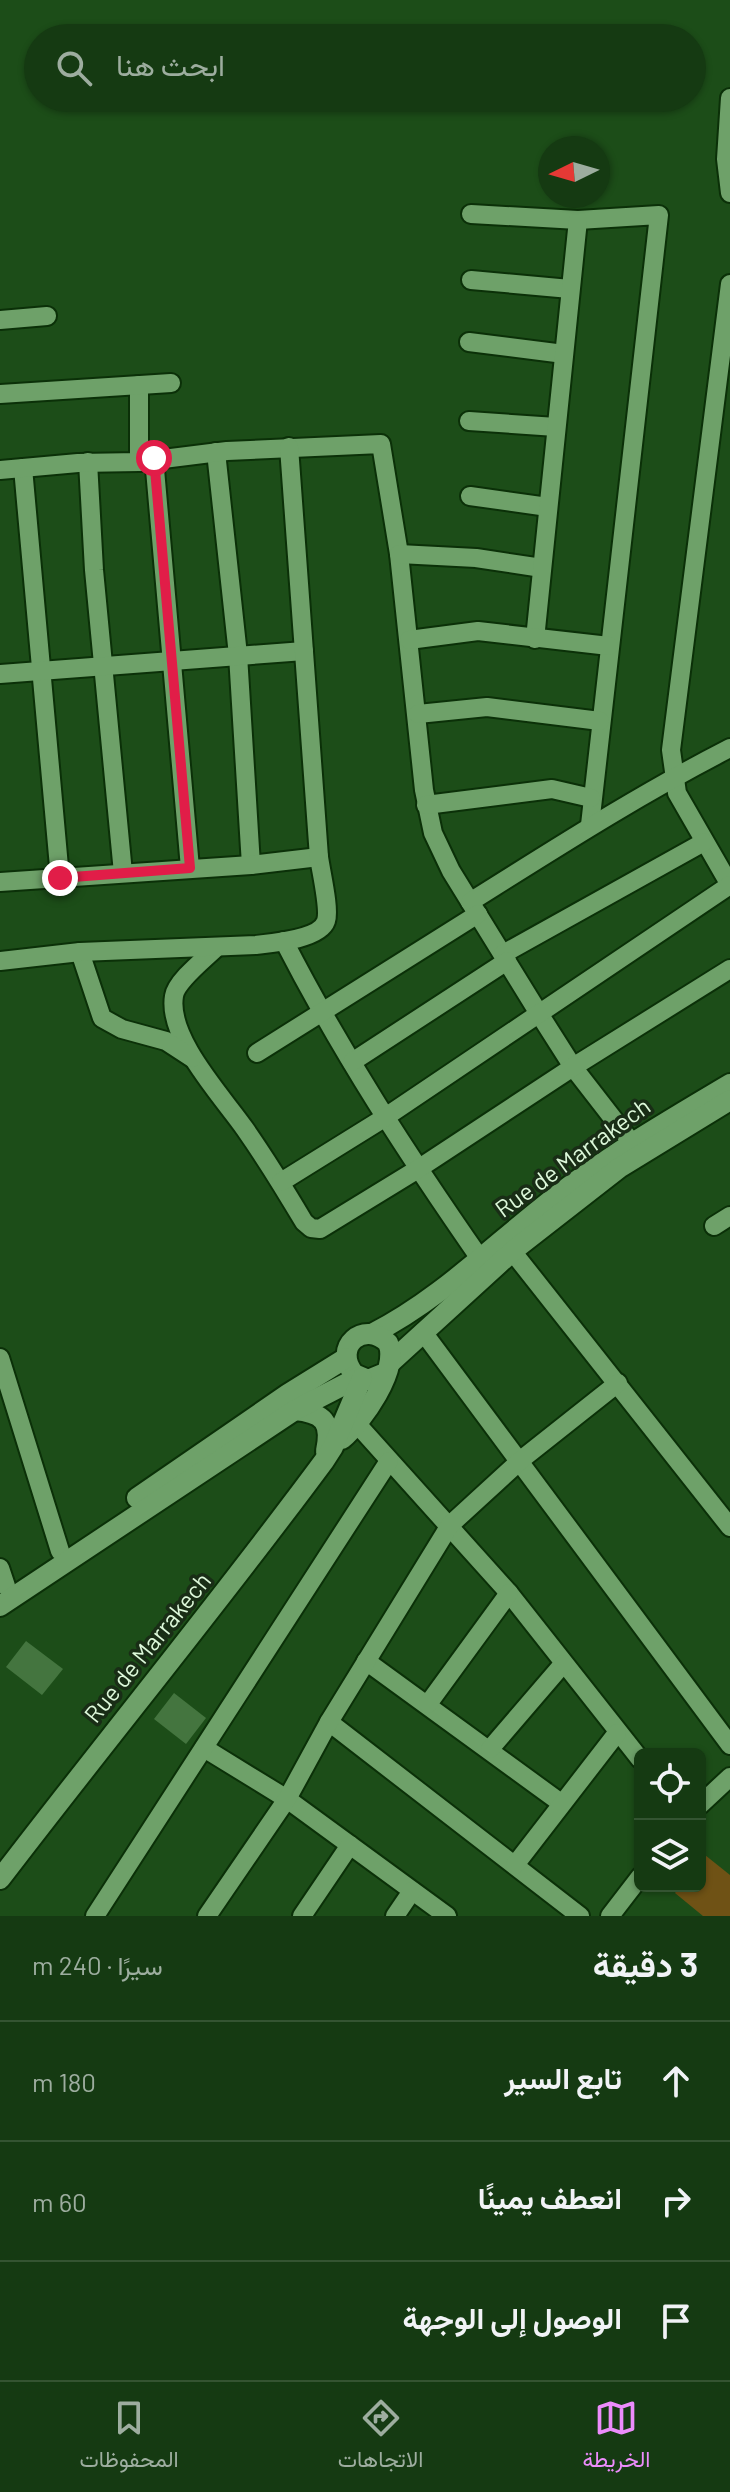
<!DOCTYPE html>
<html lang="ar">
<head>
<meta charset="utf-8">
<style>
	body { margin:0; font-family:Barlow,Vazirmatn,sans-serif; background:#224520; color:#f1f3f6; direction:rtl }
	.controls { position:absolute; right:24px; bottom:24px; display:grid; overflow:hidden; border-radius:12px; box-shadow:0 2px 6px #0004 }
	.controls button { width:72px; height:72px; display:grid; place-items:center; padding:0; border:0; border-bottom:2px solid #345432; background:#153a12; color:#f1f3f6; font:40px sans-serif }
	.compass { position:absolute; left:538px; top:136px; width:72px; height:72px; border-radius:50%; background:#153a12; box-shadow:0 2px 6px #0004; rotate:265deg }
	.stop { position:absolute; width:24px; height:24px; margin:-18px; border:6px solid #e11d48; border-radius:50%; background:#fff }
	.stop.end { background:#e11d48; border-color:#fff; box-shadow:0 2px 8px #0008 }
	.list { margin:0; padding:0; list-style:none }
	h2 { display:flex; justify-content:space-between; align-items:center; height:104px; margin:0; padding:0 32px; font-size:34px }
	h2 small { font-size:26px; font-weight:400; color:#9dad9f }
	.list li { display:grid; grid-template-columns:52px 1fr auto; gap:24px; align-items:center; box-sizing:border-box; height:120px; padding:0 32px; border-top:2px solid #345432 }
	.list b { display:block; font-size:30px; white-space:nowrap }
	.list em { font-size:26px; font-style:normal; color:#9dad9f }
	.icon { flex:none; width:44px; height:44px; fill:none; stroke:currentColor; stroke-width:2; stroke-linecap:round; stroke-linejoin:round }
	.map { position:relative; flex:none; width:730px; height:1916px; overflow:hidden; direction:ltr }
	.search { position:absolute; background:#153a12; box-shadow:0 2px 6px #0004; left:24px; right:24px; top:24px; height:88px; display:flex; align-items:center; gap:20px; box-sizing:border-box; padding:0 28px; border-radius:44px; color:#9dad9f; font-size:30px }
	.sheet { height:464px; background:#153a12 }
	nav { display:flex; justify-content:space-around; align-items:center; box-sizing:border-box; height:112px; border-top:2px solid #345432; background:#153a12; font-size:22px; color:#9dad9f }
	nav a { display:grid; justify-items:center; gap:4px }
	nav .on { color:#ec8cfb }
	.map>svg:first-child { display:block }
	.green { fill:#6f5215 }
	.building { fill:#44753f }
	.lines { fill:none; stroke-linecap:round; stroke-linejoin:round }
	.street-casing { stroke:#0b3008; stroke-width:22 }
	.secondary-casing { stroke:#0b3008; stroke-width:24 }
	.street { stroke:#6ea169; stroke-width:18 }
	.secondary { stroke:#6ea169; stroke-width:20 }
	.route { stroke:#e11d48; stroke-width:10 }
	.labels { text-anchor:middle; stroke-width:7; stroke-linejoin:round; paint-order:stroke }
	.street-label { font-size:24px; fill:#ddf8da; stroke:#192d16 }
</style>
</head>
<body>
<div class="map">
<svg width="730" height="1916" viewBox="0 0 730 1916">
	<rect width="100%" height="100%" fill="#1c4d18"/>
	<polygon class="green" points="705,1855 730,1875 730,1916 703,1916 675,1893 680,1886 700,1886 700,1862"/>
	<g class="building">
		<polygon points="26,1641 63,1669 42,1695 6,1667"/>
		<polygon points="174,1693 206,1718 186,1744 154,1719"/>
	</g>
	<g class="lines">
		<defs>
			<g id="street">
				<polyline points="730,98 726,159 730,193"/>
				<polyline points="471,214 578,220 659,215 590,825"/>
				<polyline points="471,280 570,289"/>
				<polyline points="730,284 671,750 677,793 730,885"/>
				<polyline points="0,320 47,316"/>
				<polyline points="469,342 564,354"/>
				<polyline points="139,385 139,462"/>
				<polyline points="0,394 171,383"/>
				<polyline points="469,421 556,427"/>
				<polyline points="216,452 238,655 251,865"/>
				<polyline points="154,458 190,868"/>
				<polyline points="88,462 94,570 123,873"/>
				<polyline points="23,468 60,878"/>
				<polyline points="0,470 78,463 139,462 227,451 381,444 399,554 424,790 433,833 451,871 538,1012 573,1067 632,1143"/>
				<polyline points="470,496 548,507"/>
				<polyline points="399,554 476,558 542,568"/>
				<polyline points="535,639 578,220"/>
				<polyline points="409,640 478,631 609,646"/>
				<polyline points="0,674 304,651"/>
				<polyline points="418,714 487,707 600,721"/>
				<polyline points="426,805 552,789 591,798"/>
				<polyline points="0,882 251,865 319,857"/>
				<path d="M470,902C556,848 640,794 730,748"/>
				<path d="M284,941C342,1054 408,1155 481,1260"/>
				<path d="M217,947C206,958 176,981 174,996C167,1038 222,1096 245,1129C266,1159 285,1190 304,1222L311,1228L320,1229L418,1169L573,1067L730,969"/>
				<polyline points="80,952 102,1018 122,1029 166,1041 192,1058"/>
				<polyline points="503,954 704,842"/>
				<path d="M0,961L80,952L256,945C273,943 320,939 326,921C330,909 321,872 319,857L289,447"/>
				<polyline points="257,1053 478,914"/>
				<polyline points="352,1062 507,961"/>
				<polyline points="281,1182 384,1118 730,885"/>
				<polyline points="714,1226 730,1216"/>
				<polyline points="512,1251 730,1527"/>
				<polyline points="423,1332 730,1745"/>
				<polyline points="0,1358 60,1551"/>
				<polyline points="357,1424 509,1593 640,1759"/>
				<polyline points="0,1568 6,1586"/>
				<polyline points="366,1661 561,1803"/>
				<polyline points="428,1704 509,1593"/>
				<polyline points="329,1722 580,1916"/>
				<polyline points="204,1748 287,1799 447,1916"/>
				<polyline points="490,1749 563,1664"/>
				<polyline points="700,1805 730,1777"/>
				<polyline points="515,1865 617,1733"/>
				<polyline points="95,1916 389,1461"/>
				<polyline points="207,1916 287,1799 329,1722 450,1525 522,1459 618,1383"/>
				<polyline points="302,1916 350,1845"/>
				<polyline points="395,1916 412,1891"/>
				<polyline points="610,1916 640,1877"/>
			</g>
			<g id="secondary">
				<path d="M372,1334C433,1303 482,1256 535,1213C595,1163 663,1124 730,1084"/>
				<polyline points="391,1362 515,1249 619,1168 730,1100"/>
				<path d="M295,1410C324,1413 332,1422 326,1451"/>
				<path d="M342,1439C362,1422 400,1369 388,1343C364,1319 332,1347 354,1374L368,1380L385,1373"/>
				<polyline points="137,1498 288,1394 346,1358"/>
				<polyline points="0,1606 295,1410 359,1377"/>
				<path d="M0,1879C107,1739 219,1603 324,1461L333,1447L362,1378"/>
			</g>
		</defs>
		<use href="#street" class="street-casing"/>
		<use href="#secondary" class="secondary-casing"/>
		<use href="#street" class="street"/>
		<use href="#secondary" class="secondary"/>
	</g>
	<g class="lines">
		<polyline class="route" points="60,878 190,868 154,458"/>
	</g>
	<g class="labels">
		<g class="street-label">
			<text transform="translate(573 1158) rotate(-36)" y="8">Rue de Marrakech</text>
			<text transform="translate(148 1648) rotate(-51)" y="8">Rue de Marrakech</text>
		</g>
	</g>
</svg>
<div class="controls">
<button><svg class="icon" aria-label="locate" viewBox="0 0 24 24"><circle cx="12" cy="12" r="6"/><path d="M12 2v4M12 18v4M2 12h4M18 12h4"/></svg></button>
<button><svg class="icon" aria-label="layers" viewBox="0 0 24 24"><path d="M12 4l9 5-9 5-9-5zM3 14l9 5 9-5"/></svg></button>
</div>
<svg class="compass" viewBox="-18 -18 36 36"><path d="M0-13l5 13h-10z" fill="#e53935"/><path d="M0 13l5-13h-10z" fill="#9dad9f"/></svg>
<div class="stop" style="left:154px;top:458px"></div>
<div class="stop end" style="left:60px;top:878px"></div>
<div class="search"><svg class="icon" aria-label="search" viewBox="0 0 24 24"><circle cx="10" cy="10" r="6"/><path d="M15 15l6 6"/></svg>ابحث هنا</div>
</div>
<section class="sheet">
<h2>3 دقيقة<small>سيرًا · 240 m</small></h2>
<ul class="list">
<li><svg class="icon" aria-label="ahead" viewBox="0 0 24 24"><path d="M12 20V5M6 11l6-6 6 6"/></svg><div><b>تابع السير</b></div><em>180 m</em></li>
<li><svg class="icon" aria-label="right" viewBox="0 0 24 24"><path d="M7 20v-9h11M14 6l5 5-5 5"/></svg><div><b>انعطف يمينًا</b></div><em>60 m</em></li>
<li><svg class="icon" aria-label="arrive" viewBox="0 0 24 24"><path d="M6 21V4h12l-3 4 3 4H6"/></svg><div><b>الوصول إلى الوجهة</b></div></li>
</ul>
</section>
<nav>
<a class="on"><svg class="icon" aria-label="map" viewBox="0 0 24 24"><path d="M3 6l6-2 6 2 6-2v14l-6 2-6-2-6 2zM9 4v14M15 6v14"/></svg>الخريطة</a>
<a><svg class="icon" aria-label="directions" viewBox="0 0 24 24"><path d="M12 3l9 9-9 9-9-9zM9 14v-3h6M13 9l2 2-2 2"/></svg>الاتجاهات</a>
<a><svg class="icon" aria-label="saved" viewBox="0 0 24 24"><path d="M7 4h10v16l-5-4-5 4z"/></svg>المحفوظات</a>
</nav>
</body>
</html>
